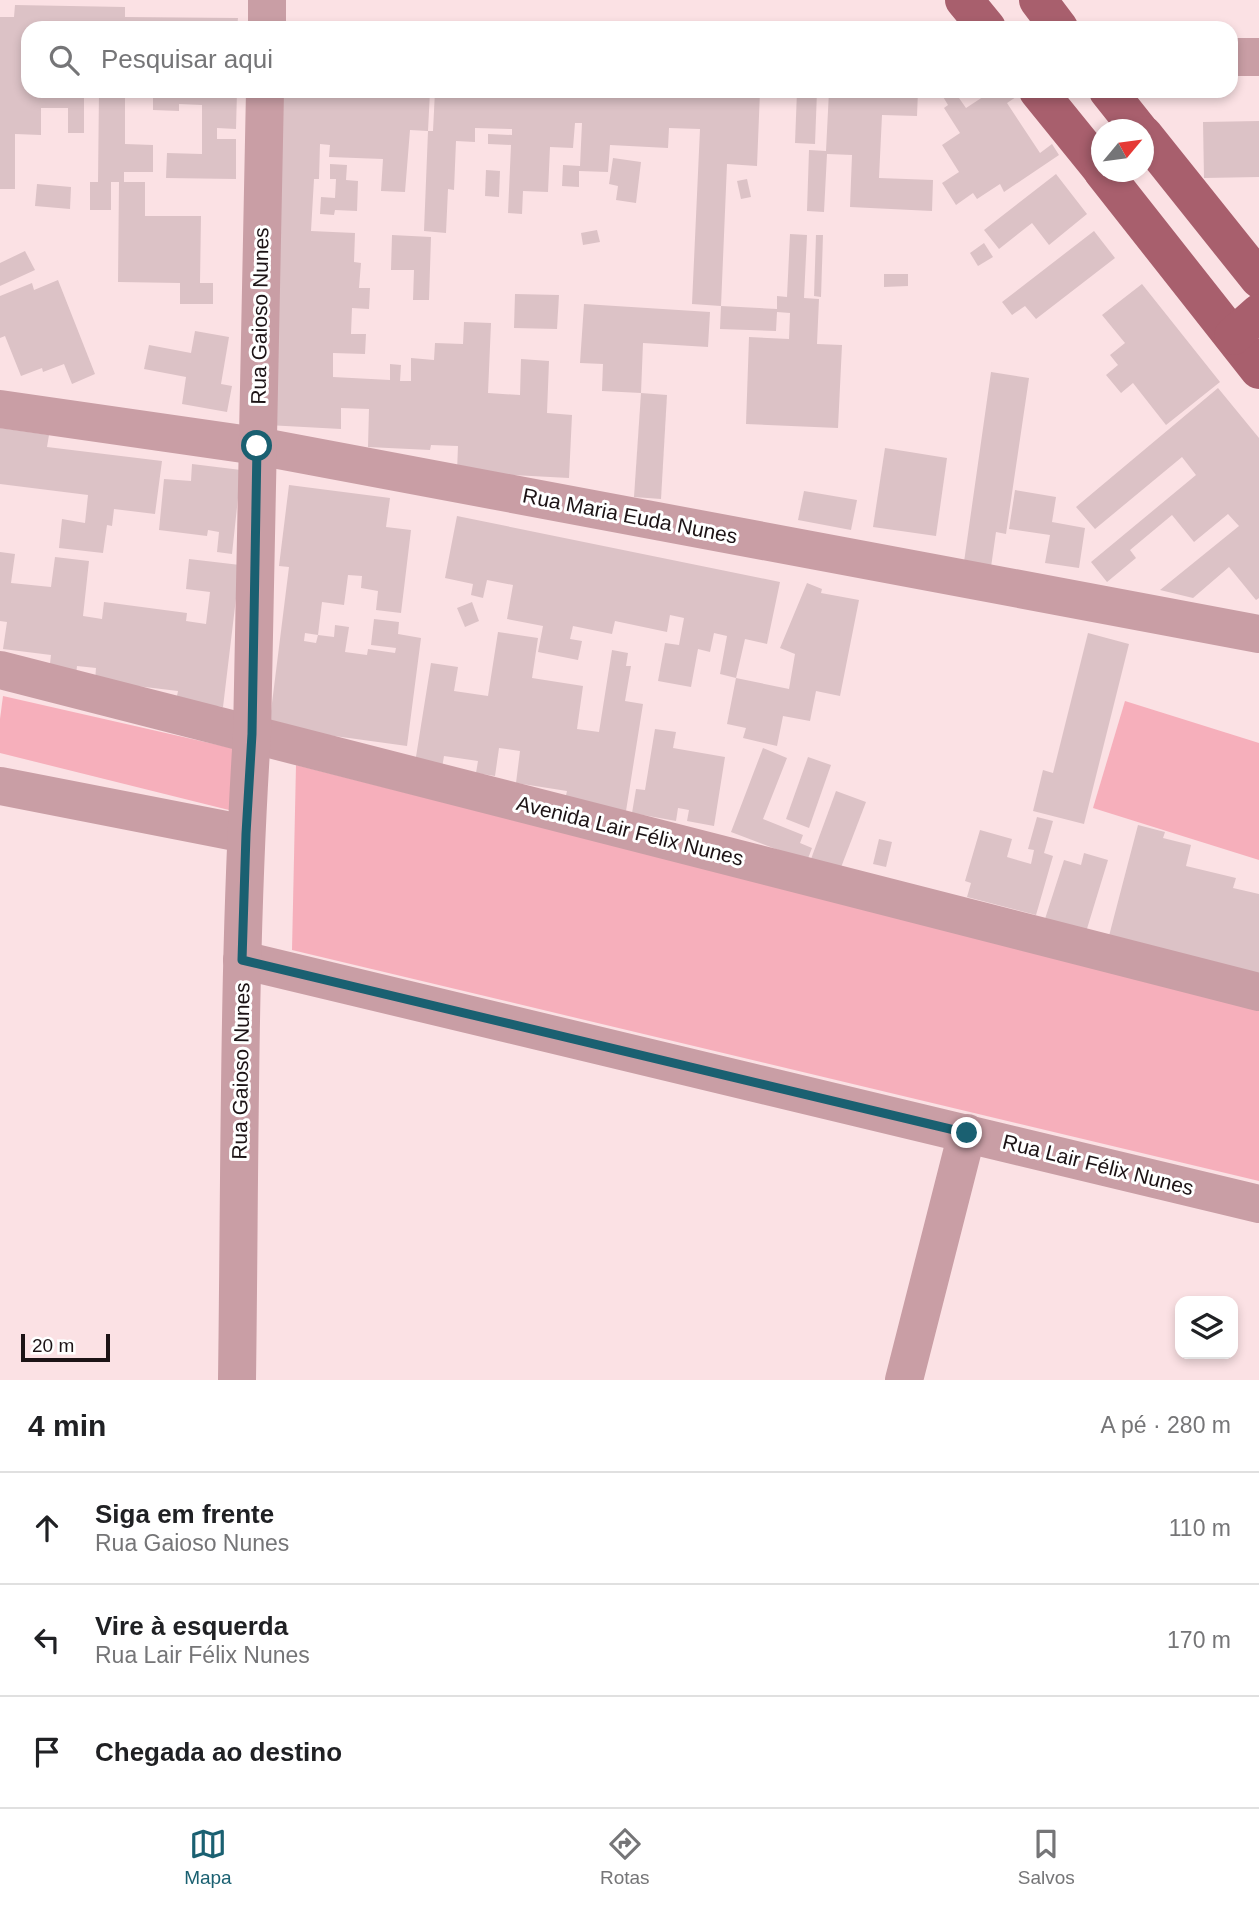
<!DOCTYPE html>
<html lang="pt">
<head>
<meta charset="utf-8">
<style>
	body { margin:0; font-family:Arial,sans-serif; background:#f6f6f6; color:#202124 }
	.controls { position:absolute; right:21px; bottom:21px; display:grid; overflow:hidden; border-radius:14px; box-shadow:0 4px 10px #0003 }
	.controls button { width:63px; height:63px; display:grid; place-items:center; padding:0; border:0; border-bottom:2px solid #e0e0e0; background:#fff; color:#202124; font:35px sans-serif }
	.compass { position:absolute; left:1091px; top:119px; width:63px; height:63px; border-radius:50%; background:#fff; box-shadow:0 4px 10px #0003; rotate:61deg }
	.scale { position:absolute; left:21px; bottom:18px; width:89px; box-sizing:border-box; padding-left:7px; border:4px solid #1c1315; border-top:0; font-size:19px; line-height:24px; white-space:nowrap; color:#1c1315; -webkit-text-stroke:5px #fff; paint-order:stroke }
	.stop { position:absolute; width:21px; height:21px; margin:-16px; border:5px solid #1a6071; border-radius:50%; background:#fff }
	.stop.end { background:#1a6071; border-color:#fff; box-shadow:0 2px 7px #0008 }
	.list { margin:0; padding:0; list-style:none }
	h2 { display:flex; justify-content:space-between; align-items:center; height:91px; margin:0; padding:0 28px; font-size:30px }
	h2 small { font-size:23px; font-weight:400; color:#757577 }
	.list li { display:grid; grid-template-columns:46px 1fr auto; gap:21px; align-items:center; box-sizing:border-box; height:112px; padding:0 28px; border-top:2px solid #e0e0e0 }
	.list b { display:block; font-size:26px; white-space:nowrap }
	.list p { margin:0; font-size:23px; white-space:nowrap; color:#757577 }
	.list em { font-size:23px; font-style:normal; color:#757577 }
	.icon { flex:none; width:38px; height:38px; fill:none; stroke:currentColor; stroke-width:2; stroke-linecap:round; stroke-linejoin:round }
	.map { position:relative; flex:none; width:1259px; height:1380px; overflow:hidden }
	.search { position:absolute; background:#fff; box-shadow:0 4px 10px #0003; left:21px; right:21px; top:21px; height:77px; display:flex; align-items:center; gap:18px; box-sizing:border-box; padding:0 24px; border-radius:21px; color:#757577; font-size:26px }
	.sheet { height:427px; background:#fff }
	nav { display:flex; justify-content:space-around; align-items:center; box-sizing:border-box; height:98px; border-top:2px solid #e0e0e0; background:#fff; font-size:19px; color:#757577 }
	nav a { display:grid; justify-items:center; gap:4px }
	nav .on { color:#1a6071 }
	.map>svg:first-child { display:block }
	.green { fill:#f6afbb }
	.building { fill:#dcc2c6; fill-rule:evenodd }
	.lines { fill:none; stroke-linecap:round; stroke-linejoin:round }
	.minor { stroke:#c99ea5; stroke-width:38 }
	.major { stroke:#a85f6d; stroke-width:38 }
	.route { stroke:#1a6071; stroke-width:9 }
	.labels { text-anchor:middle; stroke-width:6; stroke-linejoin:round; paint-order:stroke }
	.street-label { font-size:21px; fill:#1c1315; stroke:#fff }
</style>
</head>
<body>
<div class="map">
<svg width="1259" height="1380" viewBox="0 0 1259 1380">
	<rect width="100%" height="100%" fill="#fbe1e4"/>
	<g class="green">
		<polygon points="3,696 236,749 233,811 0,753 0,719"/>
		<polygon points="1125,701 1259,743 1259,860 1093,808"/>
		<polygon points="296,765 1259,1008 1259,1181 292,950"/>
	</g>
	<g class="building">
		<polygon points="15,5 125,7 125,17 238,18 237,28 28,28 28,91 84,91 84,133 68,133 68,108 41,108 41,135 15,134 15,189 0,189 0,17 14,17"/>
		<polygon points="284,21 402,26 402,28 284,28"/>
		<polygon points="857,22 886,24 886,28 857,28"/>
		<polygon points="99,91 125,91 125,144 153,145 153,172 124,172 124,182 145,182 145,216 201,216 200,283 213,283 213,304 180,304 180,283 118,282 119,182 111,182 111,210 90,210 90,182 98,182"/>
		<polygon points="153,91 237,91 236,129 217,128 217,139 236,139 236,179 166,178 167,153 202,154 202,105 179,104 179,111 153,110"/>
		<polygon points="281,91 430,91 428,131 410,130 405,192 381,191 383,159 329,157 330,145 320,144 319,179 314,179 311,231 355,233 354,262 361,263 359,288 370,288 369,309 352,308 351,334 366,334 365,354 333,353 333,377 390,380 390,364 401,365 400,381 411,381 411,358 434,360 435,343 463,344 464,322 491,323 488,393 520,395 521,359 549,361 547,413 572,415 569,478 457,472 458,446 431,445 430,450 368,447 369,409 341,408 341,429 267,425"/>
		<polygon points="435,91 760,91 757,166 727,164 721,306 692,304 700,129 669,128 668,148 610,145 608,172 579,171 579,187 562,186 563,165 580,166 582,123 575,123 573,148 550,147 548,192 523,191 522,214 508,213 511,145 488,144 488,134 512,135 512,129 475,128 475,142 456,141 454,190 448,189 446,233 424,231 428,131 433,131"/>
		<polygon points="797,91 817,91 815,144 795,143"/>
		<polygon points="829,91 918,91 917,116 882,115 879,178 933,180 932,211 850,207 852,155 827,154 824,212 807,211 809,150 826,151"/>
		<polygon points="948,91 970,91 959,98 966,108 992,91 1011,91 1016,97 1007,103 1040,153 1052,144 1059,155 1004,192 1000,184 977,199 973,193 956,205 942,183 959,172 942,145 960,133 944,108 948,105 942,95"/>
		<polygon points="1259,121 1259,177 1204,178 1203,122"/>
		<polygon points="613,158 641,162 636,203 616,200 618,186 609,184"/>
		<polygon points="330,164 347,165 346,180 358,181 357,211 335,210 334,215 320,214 321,197 335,198 336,179 330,179"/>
		<polygon points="486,170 500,171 499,197 485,196"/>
		<polygon points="1056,174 1087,214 1049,245 1032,223 999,249 984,230"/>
		<polygon points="747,179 751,197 741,199 737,181"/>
		<polygon points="37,184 71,187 70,209 35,206"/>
		<polygon points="597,230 600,242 583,245 581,233"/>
		<polygon points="1094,231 1115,258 1036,319 1025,306 1012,315 1002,302"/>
		<polygon points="790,234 807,235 804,298 819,299 817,344 842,345 838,428 746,424 749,337 789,339 790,313 777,312 776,331 720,329 721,306 777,309 777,296 787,297"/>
		<polygon points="392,235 431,237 429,300 413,300 414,270 391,270"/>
		<polygon points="816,235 823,235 821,297 814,296"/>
		<polygon points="984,243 993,257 978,266 970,253"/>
		<polygon points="25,251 35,270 0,286 0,263"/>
		<polygon points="884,274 908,274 908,286 884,287"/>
		<polygon points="58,280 95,374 72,384 64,364 43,372 42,368 21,376 5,336 0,338 0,296 32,283 34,290"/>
		<polygon points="1142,284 1220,382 1166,425 1133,383 1121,393 1106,375 1118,365 1110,355 1125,343 1102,315"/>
		<polygon points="515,294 559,295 557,329 514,328"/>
		<polygon points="584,304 710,312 708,347 643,343 641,393 602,391 603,364 580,363"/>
		<polygon points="195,331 229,337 221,384 232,386 227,412 182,404 186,377 144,369 149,345 191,353"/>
		<polygon points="991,372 1029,378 1006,534 996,532 991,567 964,562"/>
		<polygon points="1218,388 1259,438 1259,598 1256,600 1229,567 1193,598 1160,590 1239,526 1228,514 1194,542 1172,515 1130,550 1136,558 1107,582 1091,562 1196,475 1182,457 1095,529 1076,507"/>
		<polygon points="641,393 667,395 661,499 634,497"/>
		<polygon points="0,428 49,435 47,447 162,461 155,514 114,509 112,526 107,525 103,553 59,548 62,519 85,523 88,495 0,484"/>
		<polygon points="885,448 947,458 936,536 873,527"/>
		<polygon points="192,464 241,470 232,554 217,552 219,532 208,530 207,536 159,530 164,479 191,481"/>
		<path d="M289,485L390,498L386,527L411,530L401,613L376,610L378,591L361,588L362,576L348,575L344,605L322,602L318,635L334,637L335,625L349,627L345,652L367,655L368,649L395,653L396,648L371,645L374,619L399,622L398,634L421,638L407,746L269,727L289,567L279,566ZM305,633L318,635L316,643L304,641Z"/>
		<polygon points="1015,490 1056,497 1052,522 1085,528 1079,568 1045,563 1050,535 1009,529"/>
		<polygon points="804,491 857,500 851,530 798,520"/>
		<polygon points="457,516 780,582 767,644 745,639 736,678 720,674 727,636 714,633 710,652 698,649 691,687 658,681 665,643 679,645 684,618 670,615 667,632 615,621 612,634 573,626 570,639 582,641 578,660 538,652 543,626 507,619 513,585 487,580 483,598 471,595 473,584 445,578"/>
		<polygon points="0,552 15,554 11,583 51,587 55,557 89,561 83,616 102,619 104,602 187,613 186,621 206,624 210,592 186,589 189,559 240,565 223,707 176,701 178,691 95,681 96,668 77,666 76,675 49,672 51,655 3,649 7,622 0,621"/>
		<polygon points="807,583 822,589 821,593 859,600 840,696 816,691 810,721 783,716 777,746 743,738 746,728 727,724 736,678 789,689 795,654 780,648"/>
		<polygon points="472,602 479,621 465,627 457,608"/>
		<polygon points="498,632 538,638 532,678 583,686 577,729 599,732 612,650 628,653 626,666 631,666 625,701 643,704 626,811 565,800 567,791 516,783 520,751 499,748 495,776 476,773 478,761 444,756 442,768 415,763 431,663 458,667 454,691 488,696"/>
		<polygon points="1088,633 1129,644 1084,824 1033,811 1043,770 1053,773"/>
		<polygon points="655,729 676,732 673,748 725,757 714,826 687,821 689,810 678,808 676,821 632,813 636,789 645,790"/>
		<polygon points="763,748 787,758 763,819 803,835 800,843 812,848 807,861 731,832"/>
		<polygon points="808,757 831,765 809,828 786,819"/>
		<polygon points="836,791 866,802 840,870 811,859"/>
		<polygon points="1037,817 1053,821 1044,853 1053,856 1036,915 967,897 971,883 965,881 980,830 1012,839 1007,857 1031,864 1034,850 1028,849"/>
		<polygon points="1138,825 1165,832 1163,838 1191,845 1186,866 1236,878 1233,888 1259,894 1259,974 1109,936"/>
		<polygon points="879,839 892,842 886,867 873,864"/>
		<polygon points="1084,853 1108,860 1086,932 1045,919 1064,860 1081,865"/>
	</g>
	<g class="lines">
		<g class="minor">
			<polyline points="267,28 267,0"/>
			<polyline points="1231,57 1259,57"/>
			<polyline points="0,409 257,446 1259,634"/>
			<polyline points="0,670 1259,992"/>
			<polyline points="0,786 246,834"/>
			<polyline points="242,960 1259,1204"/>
			<path d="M237,1380C240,1165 238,949 252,734L265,91"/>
			<polyline points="904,1380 967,1133"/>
		</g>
		<g class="major">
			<polyline points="964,0 987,28"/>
			<polyline points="1038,0 1059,28"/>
			<polyline points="1038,91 1102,170"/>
			<polyline points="1108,91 1139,130"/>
			<polyline points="1144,135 1259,279"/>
			<polyline points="1103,172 1259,370"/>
			<polyline points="1233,336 1259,313"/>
		</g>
	</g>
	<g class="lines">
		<polyline class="route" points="257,446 252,734 246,834 242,960 967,1133"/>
	</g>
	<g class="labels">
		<g class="street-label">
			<text transform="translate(260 316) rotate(-89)" y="7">Rua Gaioso Nunes</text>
			<text transform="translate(630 516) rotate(11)" y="7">Rua Maria Euda Nunes</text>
			<text transform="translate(630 831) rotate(14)" y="7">Avenida Lair Félix Nunes</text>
			<text transform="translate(241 1071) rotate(-89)" y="7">Rua Gaioso Nunes</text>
			<text transform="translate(1098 1165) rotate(14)" y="7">Rua Lair Félix Nunes</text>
		</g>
	</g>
</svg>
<div class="controls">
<button><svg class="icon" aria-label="layers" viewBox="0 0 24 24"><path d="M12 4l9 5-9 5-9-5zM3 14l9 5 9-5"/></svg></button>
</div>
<svg class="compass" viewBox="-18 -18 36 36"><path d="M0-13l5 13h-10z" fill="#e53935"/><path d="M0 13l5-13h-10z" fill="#757577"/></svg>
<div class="scale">20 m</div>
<div class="stop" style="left:257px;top:446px"></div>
<div class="stop end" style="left:967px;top:1133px"></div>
<div class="search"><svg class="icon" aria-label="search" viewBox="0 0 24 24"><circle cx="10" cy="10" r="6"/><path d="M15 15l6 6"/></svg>Pesquisar aqui</div>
</div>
<section class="sheet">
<h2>4 min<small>A pé · 280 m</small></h2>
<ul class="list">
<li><svg class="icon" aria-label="ahead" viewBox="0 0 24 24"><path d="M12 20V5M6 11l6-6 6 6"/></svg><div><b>Siga em frente</b><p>Rua Gaioso Nunes</p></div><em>110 m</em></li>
<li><svg class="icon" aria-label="left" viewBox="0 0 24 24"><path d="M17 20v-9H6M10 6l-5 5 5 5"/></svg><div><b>Vire à esquerda</b><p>Rua Lair Félix Nunes</p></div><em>170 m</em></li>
<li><svg class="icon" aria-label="arrive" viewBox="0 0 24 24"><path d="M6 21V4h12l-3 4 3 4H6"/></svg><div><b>Chegada ao destino</b></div></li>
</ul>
</section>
<nav>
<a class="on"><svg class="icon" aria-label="map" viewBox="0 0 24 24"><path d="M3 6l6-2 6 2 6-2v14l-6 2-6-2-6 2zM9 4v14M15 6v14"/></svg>Mapa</a>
<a><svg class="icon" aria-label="directions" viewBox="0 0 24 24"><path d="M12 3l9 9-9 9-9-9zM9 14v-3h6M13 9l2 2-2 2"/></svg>Rotas</a>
<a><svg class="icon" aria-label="saved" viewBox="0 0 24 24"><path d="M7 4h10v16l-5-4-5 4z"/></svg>Salvos</a>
</nav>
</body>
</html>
